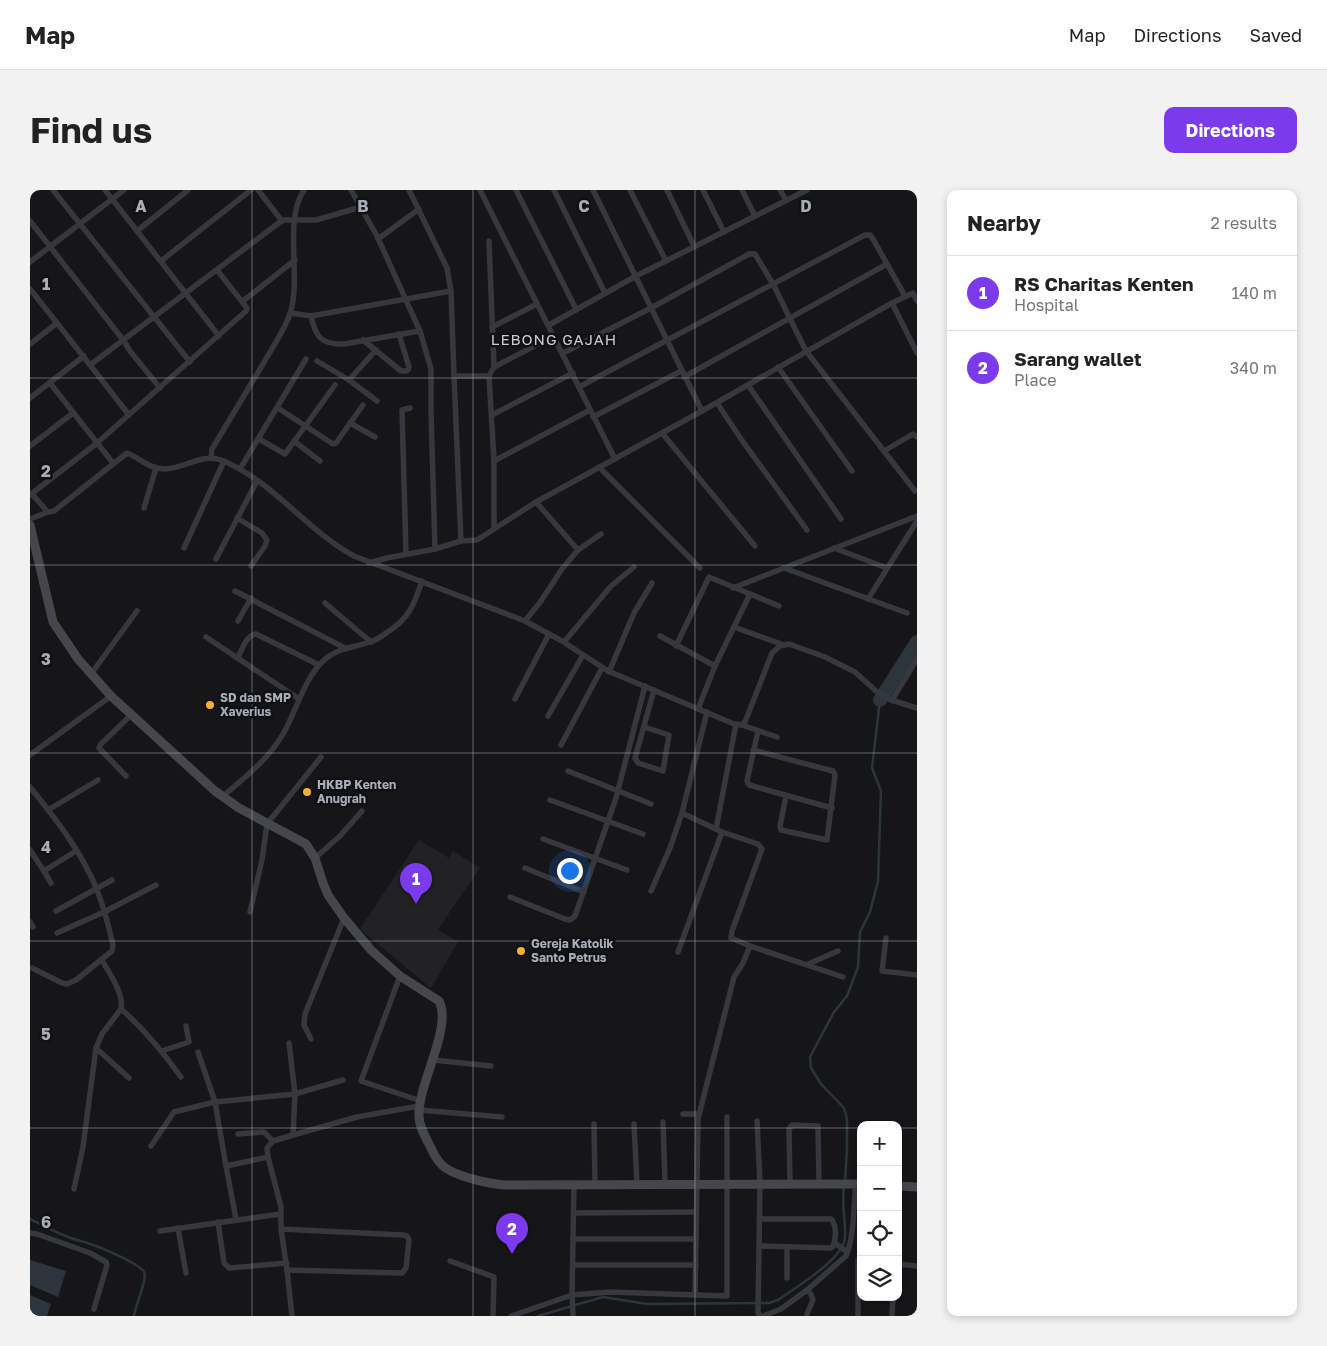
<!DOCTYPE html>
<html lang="en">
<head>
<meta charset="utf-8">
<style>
	body { margin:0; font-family:"Golos Text",sans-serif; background:#f2f2f2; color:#222 }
	.controls { position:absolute; right:15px; bottom:15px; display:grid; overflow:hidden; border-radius:10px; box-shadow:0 2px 8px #0003 }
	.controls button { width:45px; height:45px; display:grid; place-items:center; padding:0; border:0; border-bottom:1px solid #e0e0e0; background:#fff; color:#222; font:25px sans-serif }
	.you { position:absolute; left:539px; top:680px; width:18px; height:18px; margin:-12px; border:4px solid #fff; border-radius:50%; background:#1a73e8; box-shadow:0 0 0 8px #1a73e833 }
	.badge { display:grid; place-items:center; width:32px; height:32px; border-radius:50%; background:#7c3aed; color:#fff; font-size:16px; font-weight:700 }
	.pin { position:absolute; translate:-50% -41px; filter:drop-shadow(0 1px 2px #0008) }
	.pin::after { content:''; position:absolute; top:26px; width:18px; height:15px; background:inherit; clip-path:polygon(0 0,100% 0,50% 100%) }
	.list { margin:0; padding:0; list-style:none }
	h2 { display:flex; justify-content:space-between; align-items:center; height:65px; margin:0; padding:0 20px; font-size:21px }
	h2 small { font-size:16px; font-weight:400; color:#767676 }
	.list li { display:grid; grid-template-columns:32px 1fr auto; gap:15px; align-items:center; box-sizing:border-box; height:75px; padding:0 20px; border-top:1px solid #e0e0e0 }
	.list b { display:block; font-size:19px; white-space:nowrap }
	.list p { margin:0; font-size:16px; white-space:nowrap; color:#767676 }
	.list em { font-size:16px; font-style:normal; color:#767676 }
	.icon { flex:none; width:28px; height:28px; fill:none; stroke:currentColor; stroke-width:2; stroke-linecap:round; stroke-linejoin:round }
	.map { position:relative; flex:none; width:887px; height:1126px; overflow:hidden; border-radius:10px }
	header { display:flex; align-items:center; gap:30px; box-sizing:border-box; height:70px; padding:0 25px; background:#fff; border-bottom:1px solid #e0e0e0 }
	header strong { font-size:24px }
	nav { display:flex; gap:28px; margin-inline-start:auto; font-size:18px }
	.intro { display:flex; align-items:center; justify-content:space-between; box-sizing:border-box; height:120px; padding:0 30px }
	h1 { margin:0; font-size:35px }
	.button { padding:12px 22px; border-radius:10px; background:#7c3aed; color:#fff; font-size:18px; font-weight:700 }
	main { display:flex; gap:30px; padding:0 30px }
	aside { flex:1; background:#fff; border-radius:10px; box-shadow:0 2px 8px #0003 }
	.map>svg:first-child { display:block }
	.built { fill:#222225 }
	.water { fill:#2c353c }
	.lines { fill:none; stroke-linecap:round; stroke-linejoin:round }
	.stream { stroke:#2c353c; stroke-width:2.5 }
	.river { stroke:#2c353c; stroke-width:14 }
	.street { stroke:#37383d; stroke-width:5.5 }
	.secondary { stroke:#45474d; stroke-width:9 }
	.grid { fill:none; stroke:#a8adb8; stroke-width:1; stroke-opacity:0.55 }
	.poi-dot { fill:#f2b134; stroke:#111113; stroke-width:2 }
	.labels { text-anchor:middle; stroke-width:5; stroke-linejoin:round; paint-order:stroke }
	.poi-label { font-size:12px; font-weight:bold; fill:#a8adb8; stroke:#111113; text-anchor:start }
	.quarter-label { font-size:15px; letter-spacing:1px; fill:#c9ccd4; stroke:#111113 }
	.grid-label { font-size:16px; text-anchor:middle; font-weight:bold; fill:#a8adb8; stroke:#111113; stroke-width:5; stroke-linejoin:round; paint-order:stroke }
</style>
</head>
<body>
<header>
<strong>Map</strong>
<nav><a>Map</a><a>Directions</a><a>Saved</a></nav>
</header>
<div class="intro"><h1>Find us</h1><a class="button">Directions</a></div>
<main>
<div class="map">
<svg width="887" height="1126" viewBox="0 0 887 1126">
	<rect width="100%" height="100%" fill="#161618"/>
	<polygon class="built" points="389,650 419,668 423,661 450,678 408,739 428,752 401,798 330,739"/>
	<g class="water">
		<polygon points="0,1070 36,1081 28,1107 0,1095"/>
		<polygon points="0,1105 21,1114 17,1126 0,1126"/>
	</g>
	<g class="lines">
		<g class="stream">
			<polyline points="815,991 817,959 817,929 814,918 791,894 781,878 780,867 804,822 817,806 828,777 830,742 840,722 848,691 851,601 842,578 850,510"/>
			<path d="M0,1029C13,1035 25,1042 38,1047C45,1050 53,1051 60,1054C70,1057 110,1074 114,1082C118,1089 105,1116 104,1126"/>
			<path d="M508,1126L573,1107L617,1114L739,1113L748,1110C765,1098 815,1068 815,1047C816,1031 811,1014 814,997"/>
		</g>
		<polyline class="river" points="850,510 887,452"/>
		<g class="street">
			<polyline points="23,0 160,172"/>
			<polyline points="75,0 189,146"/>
			<polyline points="228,0 252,31"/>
			<polyline points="321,0 347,46 390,141 401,179 401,221 405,359"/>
			<polyline points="379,0 417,78 421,101 424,186"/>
			<polyline points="450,0 585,269"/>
			<polyline points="486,0 546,119"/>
			<polyline points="524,0 575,103"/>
			<polyline points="563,0 672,221"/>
			<polyline points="600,0 636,71"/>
			<polyline points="637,0 664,56"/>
			<polyline points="673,0 694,42"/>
			<polyline points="712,0 725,26"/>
			<polyline points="750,0 756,10"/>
			<polyline points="0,31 94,151 100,161 130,198"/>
			<polyline points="107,41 158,0"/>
			<polyline points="348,49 389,19"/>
			<polyline points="459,51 464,177"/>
			<polyline points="131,71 221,0"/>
			<polyline points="0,72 94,0"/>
			<polyline points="0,99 27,133 0,154"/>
			<polyline points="213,111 265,70"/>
			<polyline points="862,113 887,163"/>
			<polyline points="260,123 281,126 421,101"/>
			<path d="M281,126C285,146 291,155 314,154L390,141"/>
			<polyline points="27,133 60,175 250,32 254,30 286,30 331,17"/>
			<polyline points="519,135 606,86 777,0"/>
			<polyline points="462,137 507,114"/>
			<polyline points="333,150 371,181 376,181 378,180 379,177 369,144"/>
			<polyline points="533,163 621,118 719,64 725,64 743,94 776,161 885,301"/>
			<polyline points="287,171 319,190 347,211"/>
			<polyline points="60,175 99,225"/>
			<polyline points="748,177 822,281"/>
			<polyline points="654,187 857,74"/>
			<polyline points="319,190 346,160"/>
			<polyline points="20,193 83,273"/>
			<polyline points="718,195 811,329"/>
			<polyline points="549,197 835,45 840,45 843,49 875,106"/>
			<polyline points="0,208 54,166"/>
			<polyline points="687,213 711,249 777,340"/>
			<polyline points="248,218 303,254 306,253 333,215"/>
			<polyline points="462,225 543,183"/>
			<polyline points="563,227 651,181"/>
			<polyline points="320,233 345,247"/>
			<polyline points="632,243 725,356"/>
			<polyline points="229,249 255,264 305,195"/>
			<polyline points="264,251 290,271"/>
			<polyline points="0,256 43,223"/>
			<polyline points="854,261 883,244 887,247"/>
			<path d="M181,268L182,259C199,231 216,202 233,174C242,158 254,141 260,124C272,86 253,32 274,0"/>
			<polyline points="464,271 560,220"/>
			<polyline points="569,277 670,378"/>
			<polyline points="210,279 276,169"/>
			<path d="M2,304L16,320L18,322L24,321L97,263C110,268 119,279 135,279C153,279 172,263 191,270C242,290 276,340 324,366L495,431L532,451L578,481L704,534L712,535L715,532L742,463L750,456L759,454L795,467L825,482L846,501L861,510L887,518"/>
			<polyline points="0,305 67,253 216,121 217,118 187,80"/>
			<polyline points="506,312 548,360"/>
			<polyline points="114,318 126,278"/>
			<polyline points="207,328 232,343 237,350 235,356 221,376"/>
			<polyline points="0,329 18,322"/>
			<polyline points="464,339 506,312 672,221 862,113 883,103 887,111"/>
			<polyline points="431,351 424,186 459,186"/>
			<polyline points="154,358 194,271"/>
			<polyline points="804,358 857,378"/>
			<polyline points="376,364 372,220 380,218"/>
			<polyline points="186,369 227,291"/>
			<polyline points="339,373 357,368 405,359 431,351 447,350 464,339 464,271 459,186 464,177 524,146"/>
			<polyline points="754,378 877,423"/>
			<polyline points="703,398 887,326"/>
			<polyline points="205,401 315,458"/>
			<polyline points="838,409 887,331"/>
			<polyline points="295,413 341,452"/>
			<polyline points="208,431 221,408"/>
			<polyline points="495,431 511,411 532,379 548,360 571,344"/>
			<polyline points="704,437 754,455"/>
			<polyline points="630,446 685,476 668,519"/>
			<polyline points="176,447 269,509"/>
			<polyline points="534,452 581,396 604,377"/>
			<polyline points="646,456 679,387 749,416"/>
			<path d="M208,468C212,459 216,446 226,444L289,475"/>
			<polyline points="685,476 720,404"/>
			<polyline points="579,482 604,423 622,393"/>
			<polyline points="61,484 107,421"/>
			<polyline points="485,509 519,444"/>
			<polyline points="862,510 887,469"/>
			<polyline points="518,526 553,465"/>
			<polyline points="712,535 747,547"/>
			<polyline points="614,537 639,545 633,581 608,573 605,568 624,500"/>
			<polyline points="728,541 717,591 719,595 802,618"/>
			<polyline points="531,555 572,478"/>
			<polyline points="723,560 803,581 805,585 797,650 751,640 750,636 756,606"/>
			<polyline points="0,565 81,506"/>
			<polyline points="538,581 621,614"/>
			<polyline points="96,586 69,558 71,554 101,525"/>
			<path d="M0,597C25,628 52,662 67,700C74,718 79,737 83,755L82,761L46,790L37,794L32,793L2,778"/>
			<path d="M192,607C214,588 238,570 253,544C267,520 273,490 294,470C307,458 323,458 339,452C345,451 351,447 356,443C379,429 384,415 392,391"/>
			<polyline points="520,610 613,644"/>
			<polyline points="18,620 68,590"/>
			<polyline points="686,639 706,534"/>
			<polyline points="692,642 728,654 732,659 702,741 701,748 720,756 813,787"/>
			<polyline points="513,649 597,680"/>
			<polyline points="0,660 14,681 46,661"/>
			<polyline points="285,668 310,646 332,621"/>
			<polyline points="495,678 554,702"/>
			<polyline points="14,681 21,693"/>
			<polyline points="621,701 640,658 652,623 677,522"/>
			<polyline points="480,707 535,729 540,730 545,726 586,608 615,496"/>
			<polyline points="26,721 82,690"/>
			<polyline points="220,722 232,670 237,634 291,567"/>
			<polyline points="0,732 3,737"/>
			<polyline points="27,743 74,722 126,695"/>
			<polyline points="856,748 852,781 887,785"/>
			<polyline points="648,762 692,642 652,623"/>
			<polyline points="778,774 808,761"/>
			<polyline points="370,786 331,891 391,911"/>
			<path d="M91,819C114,839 133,862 151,887"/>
			<polyline points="281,849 274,835 275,824 314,728"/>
			<polyline points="259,853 265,904 185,912 196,976 238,967 237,958 243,951 263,945"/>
			<polyline points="66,858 99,888"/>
			<polyline points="132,861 159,852 156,836"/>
			<polyline points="403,870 461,876"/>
			<polyline points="313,890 265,904 263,945 327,927 389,916"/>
			<polyline points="389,920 472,927"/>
			<polyline points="653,924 669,924"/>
			<polyline points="727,931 730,993 728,1123 731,1126"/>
			<polyline points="633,932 635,994"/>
			<polyline points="564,934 565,994"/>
			<polyline points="604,934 607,994"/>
			<polyline points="208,944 234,942 243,951"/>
			<polyline points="121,956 144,922 185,912 168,862"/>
			<polyline points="238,967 251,1017 251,1039 257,1080 369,1083 372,1083 376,1078 379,1050 377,1046 373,1045 251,1039"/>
			<polyline points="196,976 206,1029"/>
			<polyline points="760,993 759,939 762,935 788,936 789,993"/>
			<path d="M44,999L53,957L66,858L72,844L91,819C94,803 79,783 72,770"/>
			<polyline points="544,1023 665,1022"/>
			<polyline points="188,1032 194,1073 199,1078 257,1073"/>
			<polyline points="148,1038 156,1083"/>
			<polyline points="130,1041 250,1024"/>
			<polyline points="0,1043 7,1044 60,1063 76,1072 77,1075 64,1119"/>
			<polyline points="543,1049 666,1049"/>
			<polyline points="805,1053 817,1062"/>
			<path d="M729,1056L801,1058L803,1056C806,1049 807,1035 801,1029H729"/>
			<polyline points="757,1057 757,1088"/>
			<polyline points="828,1070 828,1126"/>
			<polyline points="420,1071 464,1087 463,1126"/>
			<polyline points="868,1074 887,1076"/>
			<polyline points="543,1075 666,1075"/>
			<polyline points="257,1080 262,1126"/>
			<polyline points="665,1104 668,929 704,787 713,773 720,756"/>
			<path d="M777,1124L783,1110L781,1104L777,1100L816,1066C825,1044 823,1018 826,994"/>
			<polyline points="481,1126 542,1105 580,1102 697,1106 697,927"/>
			<polyline points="543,1126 542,1105 544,995"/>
			<polyline points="733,1126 751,1119 777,1100"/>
			<polyline points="862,1126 863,1107"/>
		</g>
		<g class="secondary">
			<path d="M0,335L23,432L48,469L81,506L185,601L209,618L276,654L285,668L293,693L298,705L314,728L341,760L370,786L409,811C423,837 387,896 389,926C389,937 396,948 401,958C404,965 409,974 417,979C430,987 459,994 475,995L831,994"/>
			<polyline points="868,996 887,997"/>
		</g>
	</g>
	<path class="grid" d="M222,0V1126M443,0V1126M665,0V1126M0,188H887M0,375H887M0,563H887M0,751H887M0,938H831M868,938H887"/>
	<g class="poi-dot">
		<circle cx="180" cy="515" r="5"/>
		<circle cx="277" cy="602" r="5"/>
		<circle cx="491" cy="761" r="5"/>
	</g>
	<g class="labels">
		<g class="poi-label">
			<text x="190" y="512">SD dan SMP<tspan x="190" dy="14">Xaverius</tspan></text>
			<text x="287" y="599">HKBP Kenten<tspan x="287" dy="14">Anugrah</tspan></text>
			<text x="501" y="758">Gereja Katolik<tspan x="501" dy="14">Santo Petrus</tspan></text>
		</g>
		<g class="quarter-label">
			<text x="524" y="155">LEBONG GAJAH</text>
		</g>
	</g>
	<g class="grid-label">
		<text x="111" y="22">A</text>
		<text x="333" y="22">B</text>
		<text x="554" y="22">C</text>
		<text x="776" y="22">D</text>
		<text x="16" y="100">1</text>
		<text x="16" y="287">2</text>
		<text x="16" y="475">3</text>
		<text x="16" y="663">4</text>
		<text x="16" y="850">5</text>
		<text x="16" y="1038">6</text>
	</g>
</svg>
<div class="controls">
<button>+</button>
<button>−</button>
<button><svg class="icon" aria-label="locate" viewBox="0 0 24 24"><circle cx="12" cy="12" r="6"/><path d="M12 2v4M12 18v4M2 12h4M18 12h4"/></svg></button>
<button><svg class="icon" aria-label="layers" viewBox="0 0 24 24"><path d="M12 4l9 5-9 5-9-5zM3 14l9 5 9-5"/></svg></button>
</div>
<div class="you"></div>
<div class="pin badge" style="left:386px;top:714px">1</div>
<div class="pin badge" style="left:482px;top:1064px">2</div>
</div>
<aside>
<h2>Nearby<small>2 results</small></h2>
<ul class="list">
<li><span class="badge">1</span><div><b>RS Charitas Kenten</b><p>Hospital</p></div><em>140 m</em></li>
<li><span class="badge">2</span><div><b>Sarang wallet</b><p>Place</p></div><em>340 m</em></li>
</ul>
</aside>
</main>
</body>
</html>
